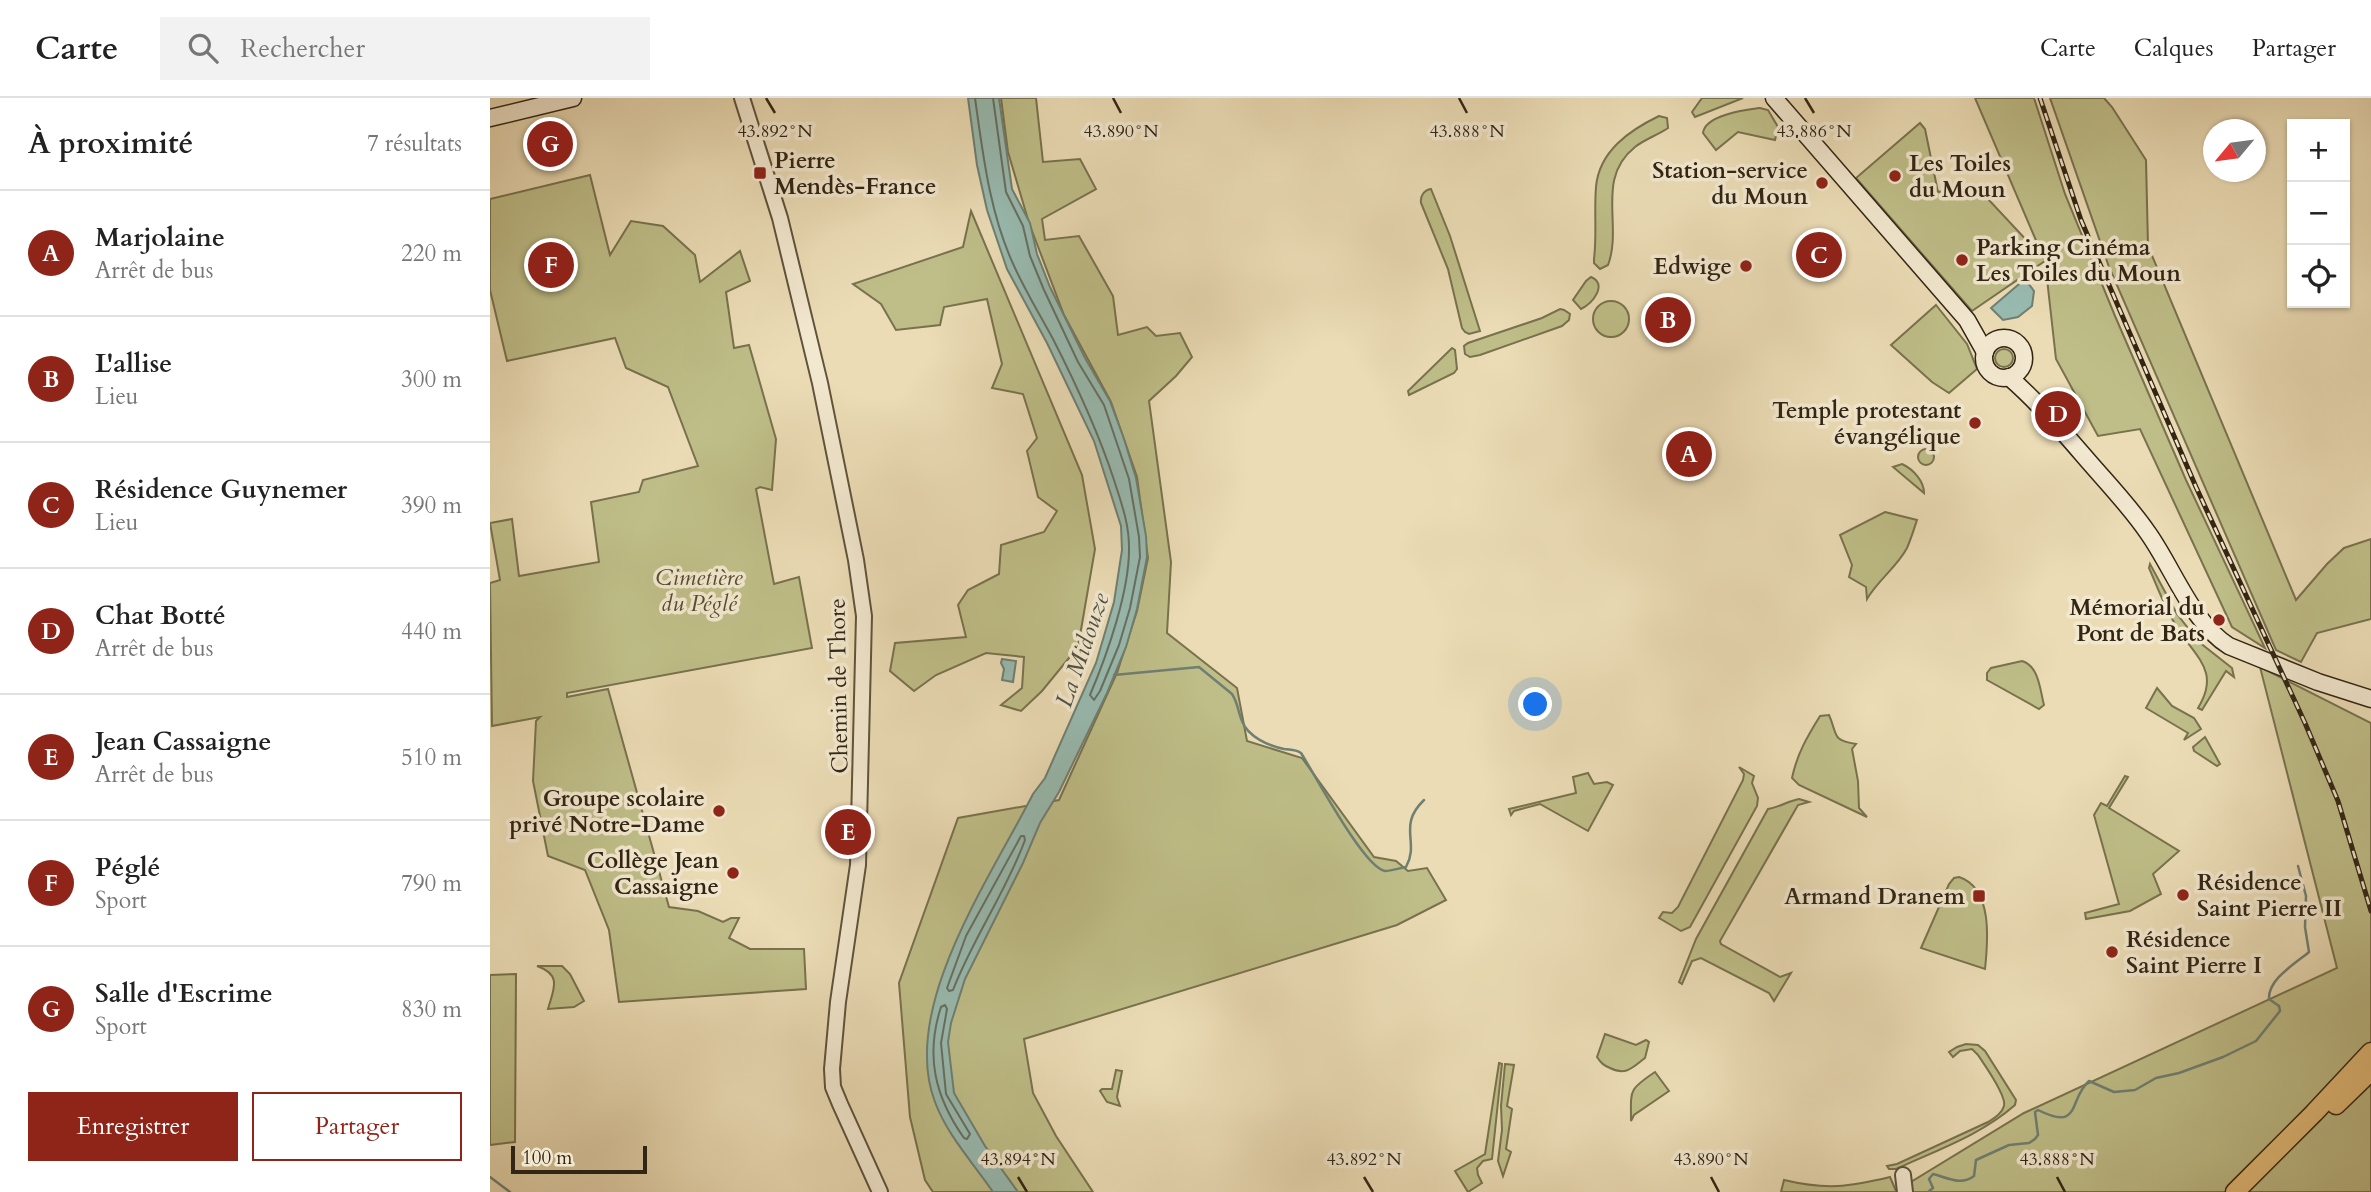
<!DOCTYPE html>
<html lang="fr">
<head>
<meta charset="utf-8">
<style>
	body { margin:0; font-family:Cardo,serif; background:#f2f2f2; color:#222 }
	.controls { position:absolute; right:21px; top:21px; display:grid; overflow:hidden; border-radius:0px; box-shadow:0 2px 5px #0004 }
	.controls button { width:63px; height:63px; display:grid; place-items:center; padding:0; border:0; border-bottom:2px solid #e0e0e0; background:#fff; color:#222; font:35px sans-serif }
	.compass { position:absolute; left:1713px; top:21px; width:63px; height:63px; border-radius:50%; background:#fff; box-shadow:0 2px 5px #0004; rotate:241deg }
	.scale { position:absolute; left:21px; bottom:18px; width:136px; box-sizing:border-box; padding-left:7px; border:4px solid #322514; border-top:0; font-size:19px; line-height:24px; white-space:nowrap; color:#322514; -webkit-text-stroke:5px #f2e8cf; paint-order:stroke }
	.you { position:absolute; left:1046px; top:607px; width:24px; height:24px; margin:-18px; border:5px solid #fff; border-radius:50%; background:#1a73e8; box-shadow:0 0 0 10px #1a73e833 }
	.badge { display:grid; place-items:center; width:46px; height:46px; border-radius:50%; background:#8f2418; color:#fff; font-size:23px; font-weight:700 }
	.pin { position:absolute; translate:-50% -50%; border:4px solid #fff; box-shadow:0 2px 7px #0006 }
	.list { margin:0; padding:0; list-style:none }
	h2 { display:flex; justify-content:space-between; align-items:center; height:91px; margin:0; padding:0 28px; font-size:30px }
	h2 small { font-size:23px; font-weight:400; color:#767676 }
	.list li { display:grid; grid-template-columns:46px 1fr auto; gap:21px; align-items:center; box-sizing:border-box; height:126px; padding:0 28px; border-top:2px solid #e0e0e0 }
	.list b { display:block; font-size:26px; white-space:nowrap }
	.list p { margin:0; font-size:23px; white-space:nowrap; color:#767676 }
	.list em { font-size:23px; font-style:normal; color:#767676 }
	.actions { display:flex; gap:14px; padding:21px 28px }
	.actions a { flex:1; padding:16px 0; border:2px solid #8f2418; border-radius:0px; text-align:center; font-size:24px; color:#8f2418 }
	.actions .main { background:#8f2418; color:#fff }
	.icon { flex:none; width:38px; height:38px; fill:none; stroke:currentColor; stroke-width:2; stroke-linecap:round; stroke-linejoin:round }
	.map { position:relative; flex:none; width:1881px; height:1094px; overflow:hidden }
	header { display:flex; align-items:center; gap:42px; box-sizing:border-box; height:98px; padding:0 35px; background:#fff; border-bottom:2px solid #e0e0e0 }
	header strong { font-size:33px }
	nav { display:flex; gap:38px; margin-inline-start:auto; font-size:24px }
	.search { width:490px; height:63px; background:#f2f2f2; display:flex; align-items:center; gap:18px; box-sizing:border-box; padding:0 24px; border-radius:0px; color:#767676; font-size:26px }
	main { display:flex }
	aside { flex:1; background:#fff }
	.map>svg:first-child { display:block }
	.green { fill:#bfbe88; stroke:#78724e; stroke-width:2 }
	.water { fill:#98bbb1; stroke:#6f7f72; stroke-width:2 }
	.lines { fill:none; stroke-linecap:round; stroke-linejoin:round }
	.shore { stroke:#657062; stroke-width:2 }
	.stream { stroke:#6f7f72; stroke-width:2.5 }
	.tertiary-casing { stroke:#60533c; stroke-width:18 }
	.secondary-casing { stroke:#322514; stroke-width:19 }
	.primary-casing { stroke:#322514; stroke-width:21 }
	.tertiary { stroke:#f2e8cf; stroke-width:14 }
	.secondary { stroke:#f2e8cf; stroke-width:16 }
	.primary { stroke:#e6be7a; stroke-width:18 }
	.rail-casing { stroke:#322514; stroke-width:5 }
	.rail { stroke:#f2e8cf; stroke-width:2.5; stroke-dasharray:8; stroke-linecap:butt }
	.ticks { fill:none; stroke:#322514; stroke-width:2.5 }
	.poi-dot { fill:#8f2418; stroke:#f2e8cf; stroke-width:2.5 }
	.labels { text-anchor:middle; stroke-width:7; stroke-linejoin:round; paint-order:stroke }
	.poi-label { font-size:23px; font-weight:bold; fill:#322514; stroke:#f2e8cf; text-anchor:end }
	.park-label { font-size:23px; font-style:italic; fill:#554b31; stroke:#f2e8cf }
	.street-label { font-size:23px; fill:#322514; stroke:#f2e8cf }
	.water-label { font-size:24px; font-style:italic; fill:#515243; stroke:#f2e8cf }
	.ticks-label { font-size:18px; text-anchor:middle; fill:#322514; stroke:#f2e8cf; stroke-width:7; stroke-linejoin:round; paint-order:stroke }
</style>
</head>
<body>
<header>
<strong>Carte</strong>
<div class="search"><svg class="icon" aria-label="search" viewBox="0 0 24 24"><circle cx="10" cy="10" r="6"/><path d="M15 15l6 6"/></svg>Rechercher</div>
<nav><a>Carte</a><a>Calques</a><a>Partager</a></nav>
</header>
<main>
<aside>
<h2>À proximité<small>7 résultats</small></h2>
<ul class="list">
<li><span class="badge">A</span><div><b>Marjolaine</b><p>Arrêt de bus</p></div><em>220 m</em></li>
<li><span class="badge">B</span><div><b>L'allise</b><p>Lieu</p></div><em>300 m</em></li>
<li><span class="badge">C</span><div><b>Résidence Guynemer</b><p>Lieu</p></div><em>390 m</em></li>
<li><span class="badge">D</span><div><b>Chat Botté</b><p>Arrêt de bus</p></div><em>440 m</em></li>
<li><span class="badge">E</span><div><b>Jean Cassaigne</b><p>Arrêt de bus</p></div><em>510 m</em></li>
<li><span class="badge">F</span><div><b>Péglé</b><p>Sport</p></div><em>790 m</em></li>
<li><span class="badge">G</span><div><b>Salle d'Escrime</b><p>Sport</p></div><em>830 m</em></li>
</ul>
<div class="actions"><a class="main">Enregistrer</a><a>Partager</a></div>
</aside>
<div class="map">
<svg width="1881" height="1094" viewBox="0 0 1881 1094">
	<rect width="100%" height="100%" fill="#ebdcb5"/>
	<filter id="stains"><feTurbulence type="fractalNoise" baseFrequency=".00286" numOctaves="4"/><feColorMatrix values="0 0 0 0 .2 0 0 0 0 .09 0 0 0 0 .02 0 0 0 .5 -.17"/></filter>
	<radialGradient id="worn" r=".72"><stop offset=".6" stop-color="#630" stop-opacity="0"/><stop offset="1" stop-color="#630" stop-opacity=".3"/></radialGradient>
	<g class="green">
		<polygon points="511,0 546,0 553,64 590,61 606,91 552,121 555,142 589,138 623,198 628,237 657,229 666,238 690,235 702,259 686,278 659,303 681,464 677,535 747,590 757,643 812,660 884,759 906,763 918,773 937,770 956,802 907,827 534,941 543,995 566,1038 603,1094 443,1094 435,1082 420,1019 409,885 468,720 569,702 627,575 647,513 658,460 647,379 621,304 574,217 539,125 518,54"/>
		<polygon points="1212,0 1253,0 1205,19 1202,14"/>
		<polygon points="1485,0 1544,0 1575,96 1625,218 1696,382 1775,550 1742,529 1650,331 1608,338 1566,261 1555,163 1482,213 1366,80 1430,25 1435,31 1448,94 1485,87 1554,161"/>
		<polygon points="1560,0 1614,0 1622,9 1656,62 1658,148 1806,502 1837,466 1854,450 1881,441 1881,521 1827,535 1811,564 1786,552 1619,169"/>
		<path d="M1270,10L1278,12L1288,29L1285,42L1248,34L1226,52L1213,35C1215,17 1255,12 1270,10Z"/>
		<path d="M1169,18L1177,20L1178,30C1168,37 1155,41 1145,49C1105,81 1133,127 1118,167L1110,171L1104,165V161C1107,137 1104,113 1106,89C1109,53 1140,32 1169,18Z"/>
		<polygon points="100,77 120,157 141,123 173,128 205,157 210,184 250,153 260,183 236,194 244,250 259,247 286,341 282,392 270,389 266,391 284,486 309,479 322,550 77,595 77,599 118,591 179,809 208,813 233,824 241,820 249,820 239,840 260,851 314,851 316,891 129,904 119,832 95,772 58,758 43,683 46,623 50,619 2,628 0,485 10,482 0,425 22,421 29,478 109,464 101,404 149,394 153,382 208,368 178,289 136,270 125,240 17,263 0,192 0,101"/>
		<path d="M941,91L960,138L990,233L979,236L975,234L972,230L958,171L931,105C930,98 934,92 941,91Z"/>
		<polygon points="481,113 592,377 605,451 588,549 552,593 531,613 511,607 532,590 534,559 496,555 446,577 424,593 400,573 405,545 476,539 468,507 478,492 509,476 511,447 554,434 567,413 548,399 537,353 547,340 533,296 502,290 512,266 497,201 454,209 450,227 406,232 391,206 363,186 473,149"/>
		<path d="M1101,179C1118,186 1103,205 1091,211L1083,202L1096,183Z"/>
		<circle cx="1121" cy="221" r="18"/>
		<polygon points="1446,207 1477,246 1487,271 1459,295 1442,284 1401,247"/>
		<polygon points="1070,211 1074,212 1080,216 1079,222 1072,228 990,257 980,259 975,256 974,248 978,245 1052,220"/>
		<polygon points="962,250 965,252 967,271 964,275 919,297 918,293"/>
		<circle cx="1514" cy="260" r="9"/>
		<circle cx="1436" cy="359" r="8"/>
		<path d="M1412,366C1423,371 1434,383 1434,395L1403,369Z"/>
		<path d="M1395,414L1427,422C1424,431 1421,441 1417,450C1407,469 1388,482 1377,501L1376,489L1359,479L1362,467L1350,437Z"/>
		<path d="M1660,466L1687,516L1709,544L1742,570L1744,579L1736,573L1712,612L1708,610C1731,573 1705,559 1687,529C1675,511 1668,490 1659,470Z"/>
		<path d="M1532,563C1549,568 1550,592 1554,607L1549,611L1497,582V575L1501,570Z"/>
		<path d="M1770,569L1881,625V944L1861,964L1881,986V1094H1291L1294,1082C1336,1092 1359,1089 1400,1079L1406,1093L1534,1015L1847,870Z"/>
		<polygon points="1667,590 1682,608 1704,620 1711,631 1694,642 1698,635 1656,610"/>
		<path d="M1339,617C1348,637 1341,642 1366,646L1362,651L1368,683L1369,710L1377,719L1309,687L1302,680C1307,656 1317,639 1330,618Z"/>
		<polygon points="1715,639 1730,666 1727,668 1704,653 1703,649"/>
		<polygon points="1249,669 1264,678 1262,685 1268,700 1267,708 1200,829 1191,833 1169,820 1173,814 1182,815 1188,809 1253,682 1254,676"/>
		<polygon points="1098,675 1104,686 1117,684 1123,687 1098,733 1050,706 1024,713 1021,717 1019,711 1086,695 1083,679"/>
		<polygon points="1635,678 1638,679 1619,710 1689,753 1663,776 1671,796 1640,813 1596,821 1595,815 1629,806 1604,717 1611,705 1617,708"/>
		<path d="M1309,701L1319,704L1308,707L1230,843L1231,846L1290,879L1301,875L1284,903L1279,895L1211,860L1202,863L1192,886L1189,884L1206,841L1278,711C1290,709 1298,703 1309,701Z"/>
		<path d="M1469,779C1503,790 1498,843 1495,871L1431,850L1459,786L1464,780Z"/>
		<path d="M47,868H72L80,876L94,903L84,909L58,911C64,890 72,877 47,868Z"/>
		<polygon points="26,876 25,1044 0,1047 0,877"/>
		<path d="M1115,936L1146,947L1156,942L1159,944L1155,960C1142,970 1136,978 1120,970C1113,967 1111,965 1107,959Z"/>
		<path d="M1476,946L1488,947L1495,953L1526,1002L1525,1007C1491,1037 1447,1052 1406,1071H1399L1397,1068L1407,1066L1498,1024C1505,1020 1512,1015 1514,1008C1517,998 1494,966 1488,957L1482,951L1470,953L1463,959L1459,954L1467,949Z"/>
		<polygon points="1009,965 1012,966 1002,1061 993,1063 987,1070 988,1077 992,1085 978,1094 965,1073 995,1056"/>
		<polygon points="1015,966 1024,967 1017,1008 1022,1011 1016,1051 1021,1054 1013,1078 1008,1063 1012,1032 1011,1008"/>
		<polygon points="626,972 632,973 627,999 630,1008 617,1004 610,993 612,991 622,991"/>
		<path d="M1165,974L1179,993L1144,1017L1141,1023C1141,992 1138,992 1165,974Z"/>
	</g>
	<g class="water">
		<path d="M478,0H509L522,91L540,125L547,156L560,189L595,260L620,303L634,341L646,380L656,438L657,459L647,511L636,549L617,595L569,694L550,725L533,765L475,881L461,925L458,944L464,995L495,1048L528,1094H503C484,1066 457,1037 445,1004C409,910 501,779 543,696L555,680L606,565L624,504L632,452L631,428L604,343L557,245L517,171L497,112L487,67Z"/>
		<polygon points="1535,181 1544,193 1542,208 1528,219 1513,222 1501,210"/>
		<polygon points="512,561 526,563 523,584 512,582 514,571 511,565"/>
	</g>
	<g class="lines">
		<g class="shore">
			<path d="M485,0C493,57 500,118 525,170C536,194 550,217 563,241C586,286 608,333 624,382C631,404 639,425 639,449C640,492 617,557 600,597L604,602L610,593L629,547L640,510L650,459L649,439L639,381L614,307L588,264L554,192L540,158L533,128L516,94L503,0"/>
			<path d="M531,738H534L535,742C516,794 483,840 463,892L459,893L457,890L476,838Z"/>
			<path d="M455,907L457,911L451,945L456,996L480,1036L477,1041L474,1040C445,999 435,958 451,909Z"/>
		</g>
		<g class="stream">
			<path d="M624,577L709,569L742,596C748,605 748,614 752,623C758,639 779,648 794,651C801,652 805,651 811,655C824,675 874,770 895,773C901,773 910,770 916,769C930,744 907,728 934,702"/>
			<polyline points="0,1079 20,1094"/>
			<path d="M1438,1094L1443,1090L1439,1081L1443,1076C1458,1080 1471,1088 1484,1078L1486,1062L1519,1047L1539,1045L1545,1041L1548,1037L1545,1014L1548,1012C1592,1034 1578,1001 1599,983L1624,994L1645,992L1666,980L1689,975L1733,959L1766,943L1790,913L1789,908L1779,901C1778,881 1805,866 1819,854L1815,829L1816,798L1808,768"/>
		</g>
		<defs>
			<g id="tertiary">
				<polyline points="252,0 290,120 330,285 366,462 374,518 368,767 348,904 342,971 343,989 350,1006 390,1094"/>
				<polyline points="1413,1077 1415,1094"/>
			</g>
			<g id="secondary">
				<polyline points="1284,0 1477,222 1495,254"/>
				<polyline points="0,20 83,0"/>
				<circle cx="1514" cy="260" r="20"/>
				<path d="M1519,279C1549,305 1574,335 1600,365C1620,388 1641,410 1658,435C1683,470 1702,525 1739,548L1828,584L1881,601"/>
			</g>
			<g id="primary">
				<polyline points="1846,1007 1881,973"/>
				<polyline points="1745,1094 1824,1015 1881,954"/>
			</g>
		</defs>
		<use href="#tertiary" class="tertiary-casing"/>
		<use href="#secondary" class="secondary-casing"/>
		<use href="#primary" class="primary-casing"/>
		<use href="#tertiary" class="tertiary"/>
		<use href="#secondary" class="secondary"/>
		<use href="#primary" class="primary"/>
		<defs>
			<polyline id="rail" points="1550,0 1591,122 1706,389 1815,625 1848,703 1881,813"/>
		</defs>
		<use href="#rail" class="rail-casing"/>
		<use href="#rail" class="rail"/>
	</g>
	<path class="ticks" d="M276,0L285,15M623,0L631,15M969,0L977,15M1315,0L1324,15M528,1079L537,1094M874,1079L883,1094M1221,1079L1229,1094M1567,1079L1575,1094"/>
	<g class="poi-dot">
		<rect x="263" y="68" width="14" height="14" rx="3.5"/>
		<circle cx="1405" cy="78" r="7"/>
		<circle cx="1332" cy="85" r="7"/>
		<circle cx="1472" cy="162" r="7"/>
		<circle cx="1256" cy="168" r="7"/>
		<circle cx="1485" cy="325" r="7"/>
		<circle cx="1729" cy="522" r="7"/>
		<circle cx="229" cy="713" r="7"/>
		<circle cx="243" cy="775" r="7"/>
		<circle cx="1693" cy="797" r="7"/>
		<rect x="1482" y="791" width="14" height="14" rx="3.5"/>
		<circle cx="1622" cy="854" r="7"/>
	</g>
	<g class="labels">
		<g class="poi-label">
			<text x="284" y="70" text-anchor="start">Pierre<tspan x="284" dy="26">Mendès-France</tspan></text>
			<text x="1419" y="73" text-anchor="start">Les Toiles<tspan x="1419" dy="26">du Moun</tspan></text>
			<text x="1318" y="80">Station-service<tspan x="1318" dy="26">du Moun</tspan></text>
			<text x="1486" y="157" text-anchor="start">Parking Cinéma<tspan x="1486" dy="26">Les Toiles du Moun</tspan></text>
			<text x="1242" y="176">Edwige</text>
			<text x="1471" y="320">Temple protestant<tspan x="1471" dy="26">évangélique</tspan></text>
			<text x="1715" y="517">Mémorial du<tspan x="1715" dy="26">Pont de Bats</tspan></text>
			<text x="215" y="708">Groupe scolaire<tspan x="215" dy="26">privé Notre-Dame</tspan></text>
			<text x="229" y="770">Collège Jean<tspan x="229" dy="26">Cassaigne</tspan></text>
			<text x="1707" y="792" text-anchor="start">Résidence<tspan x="1707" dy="26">Saint Pierre II</tspan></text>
			<text x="1475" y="806">Armand Dranem</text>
			<text x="1636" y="849" text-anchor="start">Résidence<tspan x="1636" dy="26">Saint Pierre I</tspan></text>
		</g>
		<g class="park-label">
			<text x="209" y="487">Cimetière<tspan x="209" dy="26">du Péglé</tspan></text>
		</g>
		<g class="street-label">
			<text transform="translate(348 588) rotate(-91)" y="8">Chemin de Thore</text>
		</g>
		<g class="water-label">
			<text transform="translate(592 552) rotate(-71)" y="8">La Midouze</text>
		</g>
	</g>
	<g class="ticks-label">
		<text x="285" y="39">43.892°N</text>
		<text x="631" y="39">43.890°N</text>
		<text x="977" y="39">43.888°N</text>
		<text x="1324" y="39">43.886°N</text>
		<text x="528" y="1067">43.894°N</text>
		<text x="874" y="1067">43.892°N</text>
		<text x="1221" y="1067">43.890°N</text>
		<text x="1567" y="1067">43.888°N</text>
	</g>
	<rect width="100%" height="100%" filter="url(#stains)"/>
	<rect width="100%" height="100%" fill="url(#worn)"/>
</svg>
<div class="controls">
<button>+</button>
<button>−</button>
<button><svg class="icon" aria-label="locate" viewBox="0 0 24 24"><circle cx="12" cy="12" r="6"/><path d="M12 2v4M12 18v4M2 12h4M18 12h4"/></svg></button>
</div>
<svg class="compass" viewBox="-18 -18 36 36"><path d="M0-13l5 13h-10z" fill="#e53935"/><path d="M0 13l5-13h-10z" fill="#767676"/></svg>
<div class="scale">100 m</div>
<div class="you"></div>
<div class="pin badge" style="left:1199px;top:356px">A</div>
<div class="pin badge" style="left:1178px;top:222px">B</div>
<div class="pin badge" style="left:1329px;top:157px">C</div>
<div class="pin badge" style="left:1568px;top:316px">D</div>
<div class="pin badge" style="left:358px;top:734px">E</div>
<div class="pin badge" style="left:61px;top:167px">F</div>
<div class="pin badge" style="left:60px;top:46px">G</div>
</div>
</main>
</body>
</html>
